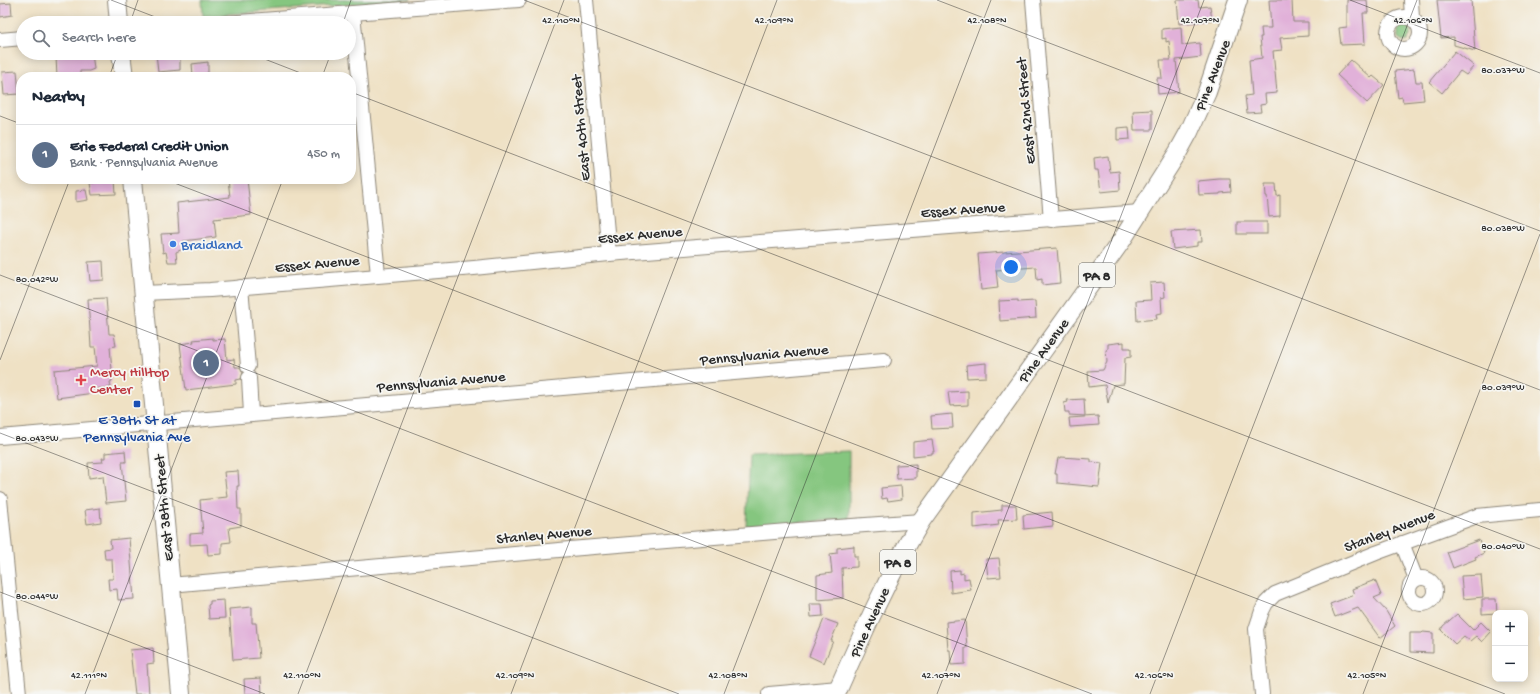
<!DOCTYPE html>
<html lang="en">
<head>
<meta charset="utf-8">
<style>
	body { margin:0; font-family:"Gochi Hand",sans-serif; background:#f2f2f3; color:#1f2937 }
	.controls { position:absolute; right:12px; bottom:12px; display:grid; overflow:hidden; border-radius:8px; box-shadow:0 2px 10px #0003 }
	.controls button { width:36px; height:36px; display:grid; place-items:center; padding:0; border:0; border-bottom:1px solid #e0e1e3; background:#fff; color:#1f2937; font:20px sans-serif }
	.you { position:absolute; left:1011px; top:267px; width:14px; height:14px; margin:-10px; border:3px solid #fff; border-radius:50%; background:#1a73e8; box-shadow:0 0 0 6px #1a73e833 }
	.badge { display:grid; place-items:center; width:26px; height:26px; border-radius:50%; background:#db2777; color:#fff; font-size:13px; font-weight:700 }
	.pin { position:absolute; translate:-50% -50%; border:2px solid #fff; box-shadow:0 1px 4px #0006 }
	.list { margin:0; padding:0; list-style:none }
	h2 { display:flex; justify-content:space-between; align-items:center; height:52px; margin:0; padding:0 16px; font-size:17px }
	h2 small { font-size:13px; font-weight:400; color:#747a83 }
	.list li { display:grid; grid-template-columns:26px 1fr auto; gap:12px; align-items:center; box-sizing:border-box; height:60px; padding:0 16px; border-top:1px solid #e0e1e3 }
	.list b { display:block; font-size:15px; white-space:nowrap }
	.list p { margin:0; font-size:13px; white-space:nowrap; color:#747a83 }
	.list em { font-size:13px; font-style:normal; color:#747a83 }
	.icon { flex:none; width:22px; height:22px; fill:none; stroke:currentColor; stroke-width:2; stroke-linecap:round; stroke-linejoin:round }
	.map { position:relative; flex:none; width:1540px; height:694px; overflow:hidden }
	.search { position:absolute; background:#fff; box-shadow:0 2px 10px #0003; left:16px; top:16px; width:340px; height:44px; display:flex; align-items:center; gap:10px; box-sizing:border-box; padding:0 14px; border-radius:22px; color:#747a83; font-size:15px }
	.panel { position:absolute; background:#fff; box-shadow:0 2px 10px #0003; left:16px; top:72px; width:340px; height:112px; border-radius:16px }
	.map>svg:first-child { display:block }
	.green { fill:#85c67f; stroke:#587855 }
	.building { fill:#e1b1d9 }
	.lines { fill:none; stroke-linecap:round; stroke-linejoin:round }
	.minor-casing { stroke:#8d8678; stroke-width:16 }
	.major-casing { stroke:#8d8678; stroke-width:20 }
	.minor { stroke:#fff; stroke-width:14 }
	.major { stroke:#fff; stroke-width:18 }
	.ticks { fill:none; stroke:#2b2b2b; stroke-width:1; stroke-opacity:0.45 }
	.shop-dot { fill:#3f7fe0; stroke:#f6f6f2; stroke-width:1.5 }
	.health-dot { fill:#e0444e; stroke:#f6f6f2; stroke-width:1.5 }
	.transit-dot { fill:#1a4fb4; stroke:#f6f6f2; stroke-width:1.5 }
	.labels { text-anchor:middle; stroke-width:3.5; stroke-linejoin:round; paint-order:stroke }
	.shield { fill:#f6f6f2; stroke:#686867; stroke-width:1 }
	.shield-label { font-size:14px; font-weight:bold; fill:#2b2b2b }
	.street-label { font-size:15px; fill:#2b2b2b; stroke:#f6f6f2 }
	.shop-label { font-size:15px; fill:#366cbe; stroke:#f6f6f2; text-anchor:start }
	.health-label { font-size:15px; fill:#be3a42; stroke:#f6f6f2; text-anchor:start }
	.transit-label { font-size:15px; fill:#164399; stroke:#f6f6f2 }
	.ticks-label { font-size:10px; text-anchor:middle; fill:#2b2b2b; stroke:#f6f6f2; stroke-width:3.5; stroke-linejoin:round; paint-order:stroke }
</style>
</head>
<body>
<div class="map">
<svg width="1540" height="694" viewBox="0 0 1540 694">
	<rect width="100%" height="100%" fill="#f6f6f2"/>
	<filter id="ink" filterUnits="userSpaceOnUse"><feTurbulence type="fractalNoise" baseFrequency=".025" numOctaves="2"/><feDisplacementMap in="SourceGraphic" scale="8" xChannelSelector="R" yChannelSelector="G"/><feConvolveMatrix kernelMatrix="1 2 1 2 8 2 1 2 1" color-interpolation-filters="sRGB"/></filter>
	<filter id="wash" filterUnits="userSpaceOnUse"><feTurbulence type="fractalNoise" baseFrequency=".012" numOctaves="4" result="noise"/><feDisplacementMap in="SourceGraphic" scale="16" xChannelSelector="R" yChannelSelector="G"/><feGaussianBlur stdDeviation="0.9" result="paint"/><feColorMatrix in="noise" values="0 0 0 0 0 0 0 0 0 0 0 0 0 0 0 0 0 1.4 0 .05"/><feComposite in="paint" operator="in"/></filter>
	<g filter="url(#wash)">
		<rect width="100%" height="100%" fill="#efe1c4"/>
		<g class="green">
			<polygon points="202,0 410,0 203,16"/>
			<polygon points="1408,23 1410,24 1411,33 1407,41 1403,41 1398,38 1398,29 1403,24"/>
			<polygon points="849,451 849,519 746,526 749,455"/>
		</g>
		<g id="blocks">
			<g class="building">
				<polygon points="1177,0 1198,0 1199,7 1210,6 1212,20 1179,24"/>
				<polygon points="1269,0 1292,0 1293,22 1308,22 1308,36 1280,38 1282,50 1273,51 1277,93 1265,94 1266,104 1260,105 1261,112 1247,113 1245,96 1252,95 1249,60 1262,58 1260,37 1262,37 1261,28 1271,28"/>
				<polygon points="1347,0 1367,0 1368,13 1363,13 1365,44 1341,45 1339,28 1347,27"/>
				<polygon points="1437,0 1471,0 1475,51 1454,45 1454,37 1441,38"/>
				<polygon points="11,3 12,15 0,17 0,4"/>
				<polygon points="1181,27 1182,45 1200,43 1201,57 1176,60 1179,92 1158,94 1157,78 1162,78 1160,60 1171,60 1169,41 1166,42 1166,38 1162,39 1162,29"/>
				<polygon points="1455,51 1474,66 1466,75 1460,71 1442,93 1429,82"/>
				<polygon points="64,53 92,53 94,69 89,71 80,71 80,77 57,77 56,57 58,56 64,55"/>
				<polygon points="156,53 173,53 173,58 180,58 180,70 158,72"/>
				<polygon points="1351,60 1371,78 1373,76 1384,85 1367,103 1337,75"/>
				<polygon points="208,62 208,73 193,75 192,64"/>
				<polygon points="1414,69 1416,82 1422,82 1424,100 1403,102 1402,97 1398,98 1395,71"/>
				<polygon points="17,71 19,94 4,95 2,72"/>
				<polygon points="1152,110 1152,130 1134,130 1133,111"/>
				<polygon points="1129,127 1130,139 1117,140 1117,128"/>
				<polygon points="1108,156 1110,172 1119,171 1120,190 1101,192 1098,170 1095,170 1094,158"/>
				<polygon points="228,179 247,179 251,215 214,219 216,237 183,241 183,249 176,252 177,262 168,262 166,252 163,253 161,234 179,233 177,203 230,197"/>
				<polygon points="1219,179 1230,179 1231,192 1220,193 1220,194 1199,195 1198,181"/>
				<polygon points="115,180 116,194 92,195 90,183 94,183 95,181"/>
				<polygon points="1265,184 1276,184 1277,196 1280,195 1280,216 1269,217 1267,196 1266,196"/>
				<polygon points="86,190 88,200 76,202 76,191"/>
				<rect x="1237" y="222" width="30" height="12"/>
				<polygon points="1201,230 1202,242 1197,242 1197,246 1173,249 1171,232"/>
				<polygon points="1057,248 1060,283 1042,285 1042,279 1037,280 1036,267 996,270 998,288 981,290 978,254"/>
				<polygon points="103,261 104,280 90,281 88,262"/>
				<polygon points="1164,282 1165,297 1161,298 1162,313 1156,314 1157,319 1137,321 1136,301 1151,300 1150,283"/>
				<polygon points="106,298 109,334 114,334 116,346 110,347 112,370 111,370 112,381 110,382 111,387 94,389 94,393 57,398 54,370 97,366 95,347 91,347 88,299"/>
				<polygon points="1018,300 1018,302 1035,301 1036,318 1000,321 999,301"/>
				<polygon points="213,338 213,340 225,339 227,360 234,359 235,367 240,367 243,372 241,379 236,380 236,384 186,390 180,344 194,342 193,340"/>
				<polygon points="1124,342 1124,348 1131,348 1131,357 1125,358 1124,384 1113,385 1108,403 1105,385 1089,387 1088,371 1103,370 1107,362 1106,350 1108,349 1108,344"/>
				<polygon points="986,363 986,377 967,378 966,365"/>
				<polygon points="968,391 968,405 950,406 948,392"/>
				<polygon points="1084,399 1085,416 1069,415 1069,412 1065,412 1064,403 1068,402 1067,400"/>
				<polygon points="952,414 953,428 932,429 931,416"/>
				<polygon points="1098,416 1099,425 1070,427 1069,418"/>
				<polygon points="932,440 934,452 932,452 932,454 913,456 913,442"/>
				<polygon points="125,451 126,462 122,462 126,501 106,503 103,476 89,478 88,463 103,462 102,458 105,458 105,453"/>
				<polygon points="1061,457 1091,459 1091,462 1102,463 1099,487 1057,483 1057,474 1055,474 1058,458 1061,458"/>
				<polygon points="916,464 916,478 897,479 896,465"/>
				<polygon points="238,471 239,486 237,486 238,509 241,509 241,526 229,528 231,542 222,543 222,554 208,555 207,544 190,545 190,534 203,533 200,500 227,497 224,472"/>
				<polygon points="901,486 902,499 888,501 887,498 882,499 881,488"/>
				<polygon points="1002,505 1016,505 1017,519 998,520 999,525 974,528 974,513 1002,510"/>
				<polygon points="100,508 101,522 87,524 85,510"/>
				<polygon points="1052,512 1053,526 1024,529 1023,515"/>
				<polygon points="129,538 134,599 118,600 117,589 109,590 108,579 113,579 112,559 105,559 104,549 111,548 110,540"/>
				<polygon points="1479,540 1484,553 1475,557 1476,559 1453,568 1447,552"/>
				<polygon points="854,546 854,556 857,556 857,567 842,568 843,598 817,600 817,575 832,573 830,554 837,553 837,548"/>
				<polygon points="999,558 1001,577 988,578 986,559"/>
				<polygon points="960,570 960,574 964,573 964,579 969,578 971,590 951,593 950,571"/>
				<polygon points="1481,575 1483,597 1463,599 1461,576"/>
				<polygon points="1375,580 1381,595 1374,598 1386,611 1395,626 1380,638 1358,608 1335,617 1330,604 1354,595 1352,589"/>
				<polygon points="1482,599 1496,599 1497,613 1482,614"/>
				<polygon points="224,600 225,618 209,619 208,605 210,604 210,601"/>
				<polygon points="810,604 822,604 823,616 811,617"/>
				<polygon points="252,607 252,623 256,623 259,658 233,660 229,609"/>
				<polygon points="1457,614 1473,630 1481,622 1491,632 1482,642 1476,636 1470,641 1464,636 1455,644 1441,630 1443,626"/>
				<polygon points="824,619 838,624 831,641 833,641 824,663 809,656"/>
				<polygon points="965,620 967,648 965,648 965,664 951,665 950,650 948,650 946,622"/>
				<polygon points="1423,632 1433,633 1433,653 1410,652 1410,633 1422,633"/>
				<polygon points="153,648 154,663 147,664 149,694 135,694 130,650"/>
				<polygon points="261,678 262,694 245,694 244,679"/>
			</g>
		</g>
	</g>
	<g filter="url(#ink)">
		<use href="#blocks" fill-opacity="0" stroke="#8d8678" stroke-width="1"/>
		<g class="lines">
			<defs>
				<g id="minor">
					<polyline points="586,0 609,254"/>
					<polyline points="1033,0 1051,220"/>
					<polyline points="1411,0 1412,18"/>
					<polyline points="353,13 378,275"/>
					<circle cx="1404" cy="33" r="16"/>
					<polyline points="225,23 519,0"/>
					<polyline points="0,40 23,38"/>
					<polyline points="241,287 248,366"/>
					<polyline points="143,293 210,290 474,268 609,254 1140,212"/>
					<polyline points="249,378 251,414"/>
					<polyline points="0,437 884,360"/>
					<polyline points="0,499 19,694"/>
					<polyline points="1402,543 1416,579"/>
					<circle cx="1422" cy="591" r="13"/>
					<polyline points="170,585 570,549 810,529 921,521"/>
					<polyline points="769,694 839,688"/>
					<polyline points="1262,694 1256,629 1262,611 1266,603 1275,594 1376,553 1477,516 1540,510"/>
				</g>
				<g id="major">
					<polyline points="117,0 119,23"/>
					<polyline points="121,53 124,77"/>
					<polyline points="133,179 181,694"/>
					<path d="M836,694C862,635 888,576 921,521L1122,240L1178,152L1189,132L1207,92L1238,0"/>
				</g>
			</defs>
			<use href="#minor" class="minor-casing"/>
			<use href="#major" class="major-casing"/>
			<use href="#minor" class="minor"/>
			<use href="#major" class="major"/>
		</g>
	</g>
	<path class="ticks" d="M111,0L171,23M524,0L1540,390M937,0L1540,231M1350,0L1540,73M130,23L138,0M343,23L351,0M249,53L311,77M109,77L118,53M322,77L331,53M351,92L1540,549M0,116L21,124M164,179L1505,694M0,275L1092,694M0,360L70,179M0,433L679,694M0,592L265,694M85,694L283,179M298,694L564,0M511,694L777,0M724,694L991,0M937,694L1204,0M1150,694L1417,0M1363,694L1540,234"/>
	<circle class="shop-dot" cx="173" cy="244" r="4"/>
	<path class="health-dot" d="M79 374h4v4h4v4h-4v4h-4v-4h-4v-4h4z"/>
	<rect class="transit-dot" x="133" y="400" width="8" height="8" rx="2"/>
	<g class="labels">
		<g class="shield">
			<rect x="1079" y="263" width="36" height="24" rx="3"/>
			<rect x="880" y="550" width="36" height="24" rx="3"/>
		</g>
		<g class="shield-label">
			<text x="1097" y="280">PA 8</text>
			<text x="898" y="567">PA 8</text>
		</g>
		<g class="street-label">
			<text transform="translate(1212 75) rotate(-69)" y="5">Pine Avenue</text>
			<text transform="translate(1025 111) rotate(-95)" y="5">East 42nd Street</text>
			<text transform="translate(580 128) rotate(-95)" y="5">East 40th Street</text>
			<text transform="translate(963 209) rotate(-4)" y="5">Essex Avenue</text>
			<text transform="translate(640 234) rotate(-5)" y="5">Essex Avenue</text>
			<text transform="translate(317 263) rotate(-5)" y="5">Essex Avenue</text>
			<text transform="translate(1043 350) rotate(-54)" y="5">Pine Avenue</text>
			<text transform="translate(764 354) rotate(-5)" y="5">Pennsylvania Avenue</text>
			<text transform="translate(441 381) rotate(-5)" y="5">Pennsylvania Avenue</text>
			<text transform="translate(163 508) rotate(-95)" y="5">East 38th Street</text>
			<text transform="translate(1389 530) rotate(-21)" y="5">Stanley Avenue</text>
			<text transform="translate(544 534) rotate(-5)" y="5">Stanley Avenue</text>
			<text transform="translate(869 622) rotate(-65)" y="5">Pine Avenue</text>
		</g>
		<g class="shop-label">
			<text x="181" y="249">Braidland</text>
		</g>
		<g class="health-label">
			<text x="90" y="376">Mercy Hilltop<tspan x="90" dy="17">Center</tspan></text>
		</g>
		<g class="transit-label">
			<text x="137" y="424">E 38th St at<tspan x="137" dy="17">Pennsylvania Ave</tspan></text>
		</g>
	</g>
	<g class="ticks-label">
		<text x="561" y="23">42.110°N</text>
		<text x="774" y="23">42.109°N</text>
		<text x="987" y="23">42.108°N</text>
		<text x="1200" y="23">42.107°N</text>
		<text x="1413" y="23">42.106°N</text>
		<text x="1503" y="73">80.037°W</text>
		<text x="1503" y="231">80.038°W</text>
		<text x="37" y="282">80.042°W</text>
		<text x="1503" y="390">80.039°W</text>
		<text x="37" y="441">80.043°W</text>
		<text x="1503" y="549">80.040°W</text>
		<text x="37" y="599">80.044°W</text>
		<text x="89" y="678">42.111°N</text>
		<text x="302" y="678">42.110°N</text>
		<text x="515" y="678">42.109°N</text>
		<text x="728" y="678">42.108°N</text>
		<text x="941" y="678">42.107°N</text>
		<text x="1154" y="678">42.106°N</text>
		<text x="1367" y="678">42.105°N</text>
	</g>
</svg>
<div class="controls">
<button>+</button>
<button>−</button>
</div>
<div class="you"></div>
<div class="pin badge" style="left:206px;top:363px;background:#5c6f8a">1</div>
<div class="search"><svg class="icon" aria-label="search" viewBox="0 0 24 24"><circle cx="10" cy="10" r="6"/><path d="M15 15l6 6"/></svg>Search here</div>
<section class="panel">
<h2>Nearby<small></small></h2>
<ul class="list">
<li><span class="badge" style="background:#5c6f8a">1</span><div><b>Erie Federal Credit Union</b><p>Bank · Pennsylvania Avenue</p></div><em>450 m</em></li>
</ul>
</section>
</div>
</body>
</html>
